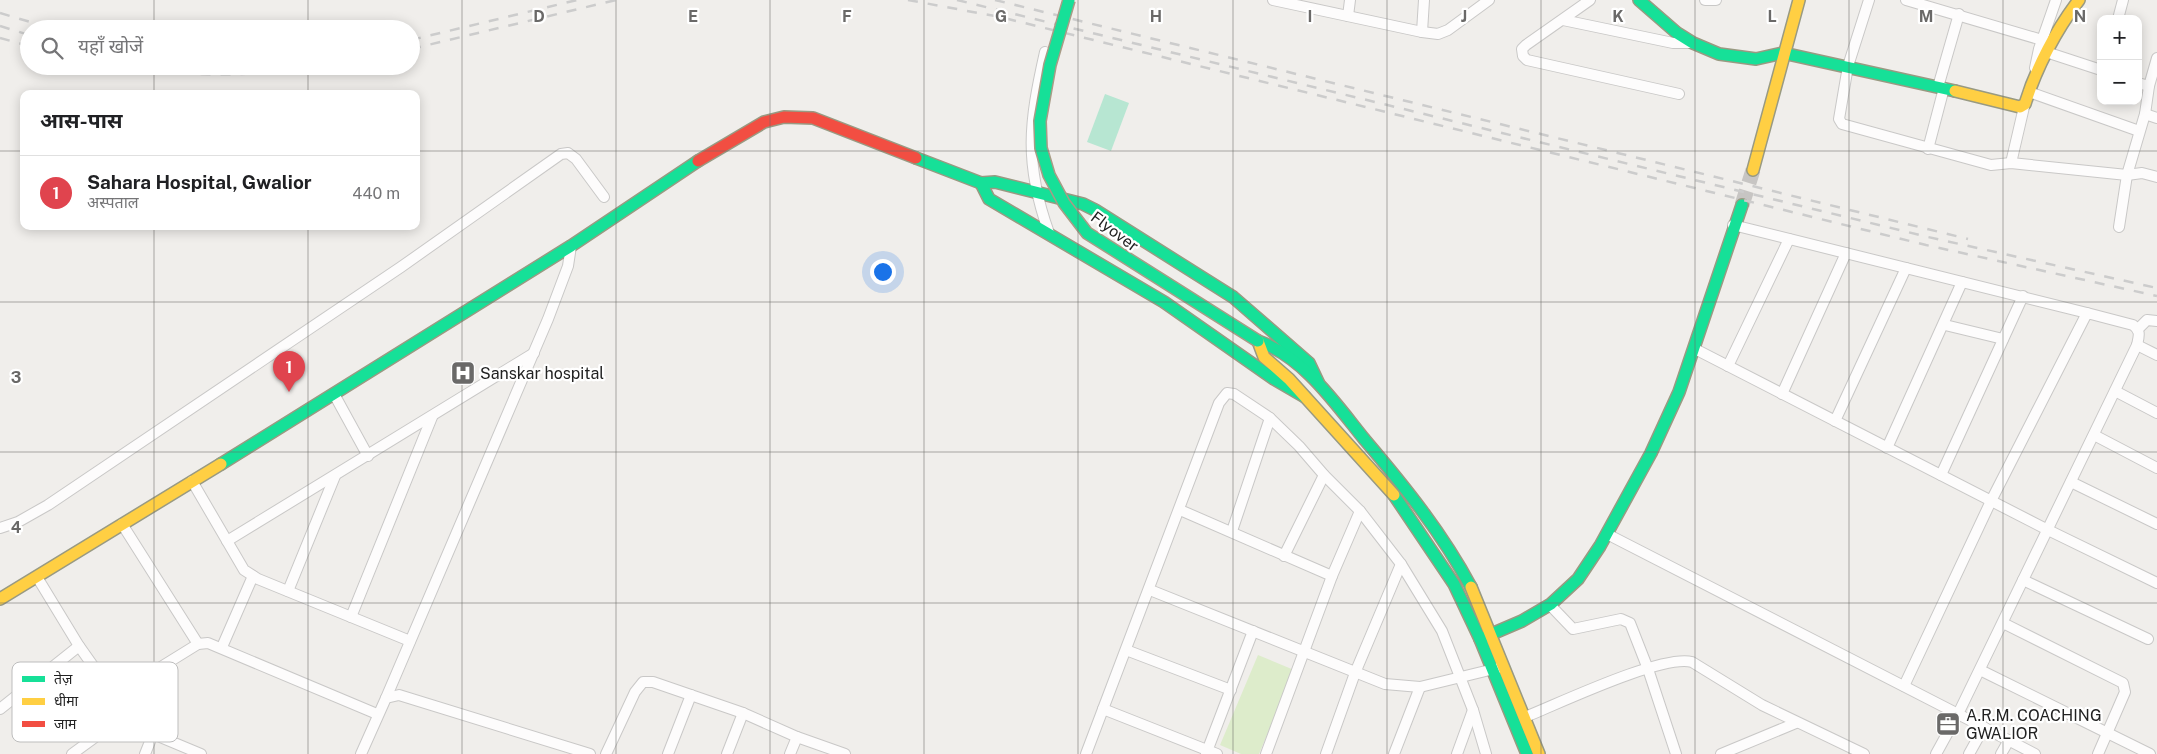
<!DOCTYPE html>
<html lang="hi">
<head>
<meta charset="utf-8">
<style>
	body { margin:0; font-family:"Public Sans","Noto Sans Devanagari",sans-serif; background:#f2f2f2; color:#202124 }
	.controls { position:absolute; right:15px; top:15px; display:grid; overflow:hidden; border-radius:10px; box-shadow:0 2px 12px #0003 }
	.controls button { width:45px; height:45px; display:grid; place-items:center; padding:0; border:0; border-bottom:1px solid #e0e0e0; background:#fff; color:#202124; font:25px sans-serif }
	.you { position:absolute; left:882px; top:271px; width:18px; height:18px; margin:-12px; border:4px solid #fff; border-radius:50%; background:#1a73e8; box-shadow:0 0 0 8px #1a73e833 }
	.badge { display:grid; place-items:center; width:32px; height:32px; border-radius:50%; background:#6a6968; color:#fff; font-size:16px; font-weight:700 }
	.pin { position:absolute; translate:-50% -41px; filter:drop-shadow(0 1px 2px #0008) }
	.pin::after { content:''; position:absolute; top:26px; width:18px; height:15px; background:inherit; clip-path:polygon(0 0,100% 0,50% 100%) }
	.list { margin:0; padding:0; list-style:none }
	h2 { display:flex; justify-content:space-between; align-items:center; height:65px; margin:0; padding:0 20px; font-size:21px }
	h2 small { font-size:16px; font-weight:400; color:#757577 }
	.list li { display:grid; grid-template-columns:32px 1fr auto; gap:15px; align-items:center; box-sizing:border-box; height:75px; padding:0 20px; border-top:1px solid #e0e0e0 }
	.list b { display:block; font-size:19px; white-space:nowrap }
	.list p { margin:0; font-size:16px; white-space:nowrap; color:#757577 }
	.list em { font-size:16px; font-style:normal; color:#757577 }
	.icon { flex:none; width:28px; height:28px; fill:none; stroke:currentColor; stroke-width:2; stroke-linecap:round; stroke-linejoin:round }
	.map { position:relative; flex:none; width:2157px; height:754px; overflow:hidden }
	.search { position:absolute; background:#fff; box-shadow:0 2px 12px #0003; left:20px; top:20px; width:400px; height:55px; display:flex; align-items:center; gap:12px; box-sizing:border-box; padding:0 18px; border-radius:28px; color:#757577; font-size:19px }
	.panel { position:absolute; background:#fff; box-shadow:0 2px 12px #0003; left:20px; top:90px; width:400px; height:140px; border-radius:10px }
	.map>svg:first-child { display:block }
	.grass { fill:#ddeccb }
	.pitch { fill:#b7e6d2 }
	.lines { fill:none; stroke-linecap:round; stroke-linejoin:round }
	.secondary-tunnel { stroke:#c7c5c3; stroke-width:15; stroke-dasharray:15 8; stroke-linecap:butt }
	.street-casing { stroke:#c9c8c7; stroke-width:12 }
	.fast-casing { stroke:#999a82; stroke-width:14 }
	.slow-casing { stroke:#999a82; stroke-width:14 }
	.jam-casing { stroke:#999a82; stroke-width:14 }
	.street { stroke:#fdfcfc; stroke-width:10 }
	.fast { stroke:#16e098; stroke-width:11 }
	.slow { stroke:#ffcf43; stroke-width:11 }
	.jam { stroke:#f24e42; stroke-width:11 }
	.rail { stroke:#ccc; stroke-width:2.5; stroke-dasharray:10 10; stroke-linecap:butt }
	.fast-bridge-casing { stroke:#a79c86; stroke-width:14; stroke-linecap:butt }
	.fast-bridge { stroke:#16e098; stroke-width:11 }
	.grid { fill:none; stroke:#6a6968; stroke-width:1; stroke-opacity:0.55 }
	.labels { text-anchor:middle; stroke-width:4.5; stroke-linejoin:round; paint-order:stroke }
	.street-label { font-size:16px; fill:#222; stroke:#fff }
	.poi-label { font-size:16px; fill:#222; stroke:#fff; text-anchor:start }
	.key { fill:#fff; stroke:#bdbdbd; stroke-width:1 }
	.key-label { font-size:14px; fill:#222 }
	.grid-label { font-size:16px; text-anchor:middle; font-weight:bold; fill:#6a6968; stroke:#fff; stroke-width:4.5; stroke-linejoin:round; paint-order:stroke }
</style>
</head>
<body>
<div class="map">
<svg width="2157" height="754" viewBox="0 0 2157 754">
	<rect width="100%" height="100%" fill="#f0eeeb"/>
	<polygon class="grass" points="1258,655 1294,670 1259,754 1241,754 1220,745"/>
	<polygon class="pitch" points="1105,94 1129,103 1111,151 1087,142"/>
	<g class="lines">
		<polyline class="secondary-tunnel" points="1742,205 1753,170"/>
		<defs>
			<g id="street">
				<polyline points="1273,0 1422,32 1438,34 1448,30 1489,0"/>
				<polyline points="1590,0 1526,45 1522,49 1523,56 1527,60 1679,94"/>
				<polyline points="1705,0 1716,0"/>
				<polyline points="1869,0 1848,66 1839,119 1842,124 1991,165 2011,163 2127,175 2142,173 2157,177"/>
				<polyline points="1906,0 2042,40"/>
				<polyline points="1348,16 1350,0"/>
				<polyline points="2118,19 2123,0"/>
				<polyline points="1563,20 1673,43 1692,43"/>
				<polyline points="1422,32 1424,0"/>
				<polyline points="2043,51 2101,70"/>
				<path d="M1045,52C1029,123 1024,163 1049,233"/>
				<polyline points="2035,68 2039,49 2056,0"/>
				<polyline points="2138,83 2149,86"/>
				<polyline points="1938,87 1959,14"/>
				<polyline points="2029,92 2139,131"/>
				<polyline points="2145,114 2157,118"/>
				<polyline points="1928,149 1944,88"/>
				<polyline points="2011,163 2024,107"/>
				<polyline points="1733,225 2087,313"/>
				<polyline points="2119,227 2127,175 2145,114 2149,86 2157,58"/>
				<polyline points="1945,325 2003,339"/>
				<polyline points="2138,329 2147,320 2157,321"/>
				<polyline points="2137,345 2157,355"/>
				<polyline points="1695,349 2048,530 2157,583"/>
				<polyline points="1728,366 1789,239"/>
				<polyline points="2115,391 2157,413"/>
				<polyline points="334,394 368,456"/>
				<polyline points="1782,394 1846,253"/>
				<polyline points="1835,421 1906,268"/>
				<polyline points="2094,435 2157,468"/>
				<polyline points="1887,448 1962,282"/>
				<polyline points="1941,475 2023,296"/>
				<polyline points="192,481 244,570 258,579 410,641"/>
				<polyline points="2071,482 2157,524"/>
				<polyline points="1180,510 1332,576"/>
				<polyline points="122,524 198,644"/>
				<polyline points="0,528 18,522 48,505 401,267 561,154 568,153 576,159 604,197"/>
				<polyline points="1232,531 1270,418"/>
				<polyline points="1607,534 1958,714 1936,754"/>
				<polyline points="227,541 534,353"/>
				<polyline points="1284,556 1324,475"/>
				<polyline points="37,577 79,646 127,714 153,734 201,754"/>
				<polyline points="2023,580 2148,639"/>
				<polyline points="1150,590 1385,684 1420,687 1498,668"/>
				<polyline points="288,591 335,476"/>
				<polyline points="1550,605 1573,629 1621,619 1630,623 1648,669 1676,754"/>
				<polyline points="351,617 432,417"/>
				<polyline points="2003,623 2123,683 2125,692 2098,754"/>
				<polyline points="222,647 253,576"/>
				<polyline points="1126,650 1231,690"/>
				<polyline points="1980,670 2150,754"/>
				<path d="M1904,686L1991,501L2087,313L2133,325C2141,331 2139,336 2137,345L1958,714L2035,754"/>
				<polyline points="114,696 198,644 208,643 377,714"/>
				<polyline points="386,698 548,319 568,266 571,246"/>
				<polyline points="0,709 79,646"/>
				<polyline points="1103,709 1217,754"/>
				<path d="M1525,717C1558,704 1662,654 1692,662L1762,705L1864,754"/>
				<polyline points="72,754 127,714"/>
				<polyline points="145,754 153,734"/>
				<polyline points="361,754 386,698 399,695 590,754"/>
				<polyline points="606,754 635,692 643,682 653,682 743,713 797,737 845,754"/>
				<polyline points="668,754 691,695"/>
				<polyline points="727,754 743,713"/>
				<polyline points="790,754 797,737"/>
				<polyline points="1086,754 1219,403 1227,393 1234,394 1270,418 1299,446 1324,475 1360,511 1401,564 1442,631 1473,710 1486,754"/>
				<polyline points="1206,754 1253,631"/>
				<polyline points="1266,754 1332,576 1360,511"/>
				<polyline points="1326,754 1355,673 1401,564"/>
				<polyline points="1394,754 1420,687"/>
				<polyline points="1457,754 1473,710"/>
				<polyline points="1721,754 1796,723"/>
				<polyline points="1969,754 1984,727"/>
				<polyline points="2001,754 2009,740"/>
			</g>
			<g id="fast">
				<polyline points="1639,0 1677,33 1693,43 1719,54 1756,59 1783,53 1955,91"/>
				<polyline points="916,158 981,183 995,182 1083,204 1095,210 1233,297 1309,363 1318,382"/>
				<polyline points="981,183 989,199 1164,302 1274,379 1305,397"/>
				<path d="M1258,341C1304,357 1335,403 1365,440C1405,487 1442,533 1471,587"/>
				<polyline points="221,464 571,246 698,161"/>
				<polyline points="1394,495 1454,584 1480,639 1527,754"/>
				<polyline points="1480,639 1522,621 1551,604 1578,579 1600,546 1651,453 1679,392 1742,205"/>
			</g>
			<g id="slow">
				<path d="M1955,91L2020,107L2025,104C2036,68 2056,30 2079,0"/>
				<polyline points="1753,170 1799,0"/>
				<polyline points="1258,341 1264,357 1289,379 1394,495"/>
				<polyline points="1471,587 1539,754"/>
				<polyline points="0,599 221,464"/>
			</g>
			<polyline id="jam" points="698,161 764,122 784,117 813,118 916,158"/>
		</defs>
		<use href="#street" class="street-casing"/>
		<use href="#fast" class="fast-casing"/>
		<use href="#slow" class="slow-casing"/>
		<use href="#jam" class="jam-casing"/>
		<use href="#street" class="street"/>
		<use href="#fast" class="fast"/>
		<use href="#slow" class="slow"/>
		<use href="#jam" class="jam"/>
		<g class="rail">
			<polyline points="908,0 1000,17 1926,245 2157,296"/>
			<polyline points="957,0 1928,237 2157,288"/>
			<polyline points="995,0 1968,239"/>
			<polyline points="0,13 54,29"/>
			<polyline points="0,26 29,35"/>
			<polyline points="0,38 29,46"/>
			<polyline points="411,40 577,0"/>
			<polyline points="411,49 616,0"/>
			<path d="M121,66C182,78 264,76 325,66"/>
		</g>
		<defs>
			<polyline id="fast-bridge" points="1069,0 1050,65 1040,121 1041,148 1049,175 1064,203 1087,233 1258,341"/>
		</defs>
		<use href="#fast-bridge" class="fast-bridge-casing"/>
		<use href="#fast-bridge" class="fast-bridge"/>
	</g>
	<path class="grid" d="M154,0V29M308,0V29M462,0V754M616,0V754M770,0V754M924,0V754M1078,0V754M1233,0V754M1387,0V754M1541,0V754M1695,0V754M1849,0V754M2003,0V754M154,66V94M308,66V94M0,151H24M416,151H2157M154,226V754M308,226V754M0,302H2157M0,452H2157M0,603H2157"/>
	<defs>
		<symbol id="hospital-square" viewBox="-11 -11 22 22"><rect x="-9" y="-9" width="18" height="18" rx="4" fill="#6a6968" stroke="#fff"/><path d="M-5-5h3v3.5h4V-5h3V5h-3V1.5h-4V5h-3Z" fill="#fff"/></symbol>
		<symbol id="office-square" viewBox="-11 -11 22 22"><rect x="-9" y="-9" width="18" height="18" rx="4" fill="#6a6968" stroke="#fff"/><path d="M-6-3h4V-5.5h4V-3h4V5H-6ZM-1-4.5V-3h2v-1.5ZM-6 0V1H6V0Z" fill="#fff"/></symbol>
	</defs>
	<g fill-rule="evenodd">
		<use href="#hospital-square" x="449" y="359" width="28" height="28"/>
		<use href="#office-square" x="1934" y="710" width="28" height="28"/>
	</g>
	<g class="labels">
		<g class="street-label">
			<text transform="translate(1115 231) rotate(37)" y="6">Flyover</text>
		</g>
		<g class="poi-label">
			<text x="480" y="379">Sanskar hospital</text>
			<text x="1966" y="721">A.R.M. COACHING<tspan x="1966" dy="18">GWALIOR</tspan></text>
		</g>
	</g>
	<rect x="12" y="662" width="166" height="80" rx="8" class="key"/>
	<rect x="22" y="676" width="23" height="6" fill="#16e098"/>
	<rect x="22" y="698" width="23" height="7" fill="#ffcf43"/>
	<rect x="22" y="721" width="23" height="6" fill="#f24e42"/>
	<g class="key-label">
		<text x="54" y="684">तेज़</text>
		<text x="54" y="706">धीमा</text>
		<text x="54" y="729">जाम</text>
	</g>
	<g class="grid-label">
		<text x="539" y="22">D</text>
		<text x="693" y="22">E</text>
		<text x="847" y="22">F</text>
		<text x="1001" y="22">G</text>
		<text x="1156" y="22">H</text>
		<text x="1310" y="22">I</text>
		<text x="1464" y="22">J</text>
		<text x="1618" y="22">K</text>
		<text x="1772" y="22">L</text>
		<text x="1926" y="22">M</text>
		<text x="2080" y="22">N</text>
		<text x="16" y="383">3</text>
		<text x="16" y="533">4</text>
	</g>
</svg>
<div class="controls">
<button>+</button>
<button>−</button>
</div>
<div class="you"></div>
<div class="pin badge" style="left:289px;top:392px;background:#e0444e">1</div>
<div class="search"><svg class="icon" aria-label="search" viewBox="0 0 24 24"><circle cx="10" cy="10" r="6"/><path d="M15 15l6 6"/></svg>यहाँ खोजें</div>
<section class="panel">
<h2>आस-पास<small></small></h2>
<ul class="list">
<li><span class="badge" style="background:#e0444e">1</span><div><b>Sahara Hospital, Gwalior</b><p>अस्पताल</p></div><em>440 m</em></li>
</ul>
</section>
</div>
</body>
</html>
